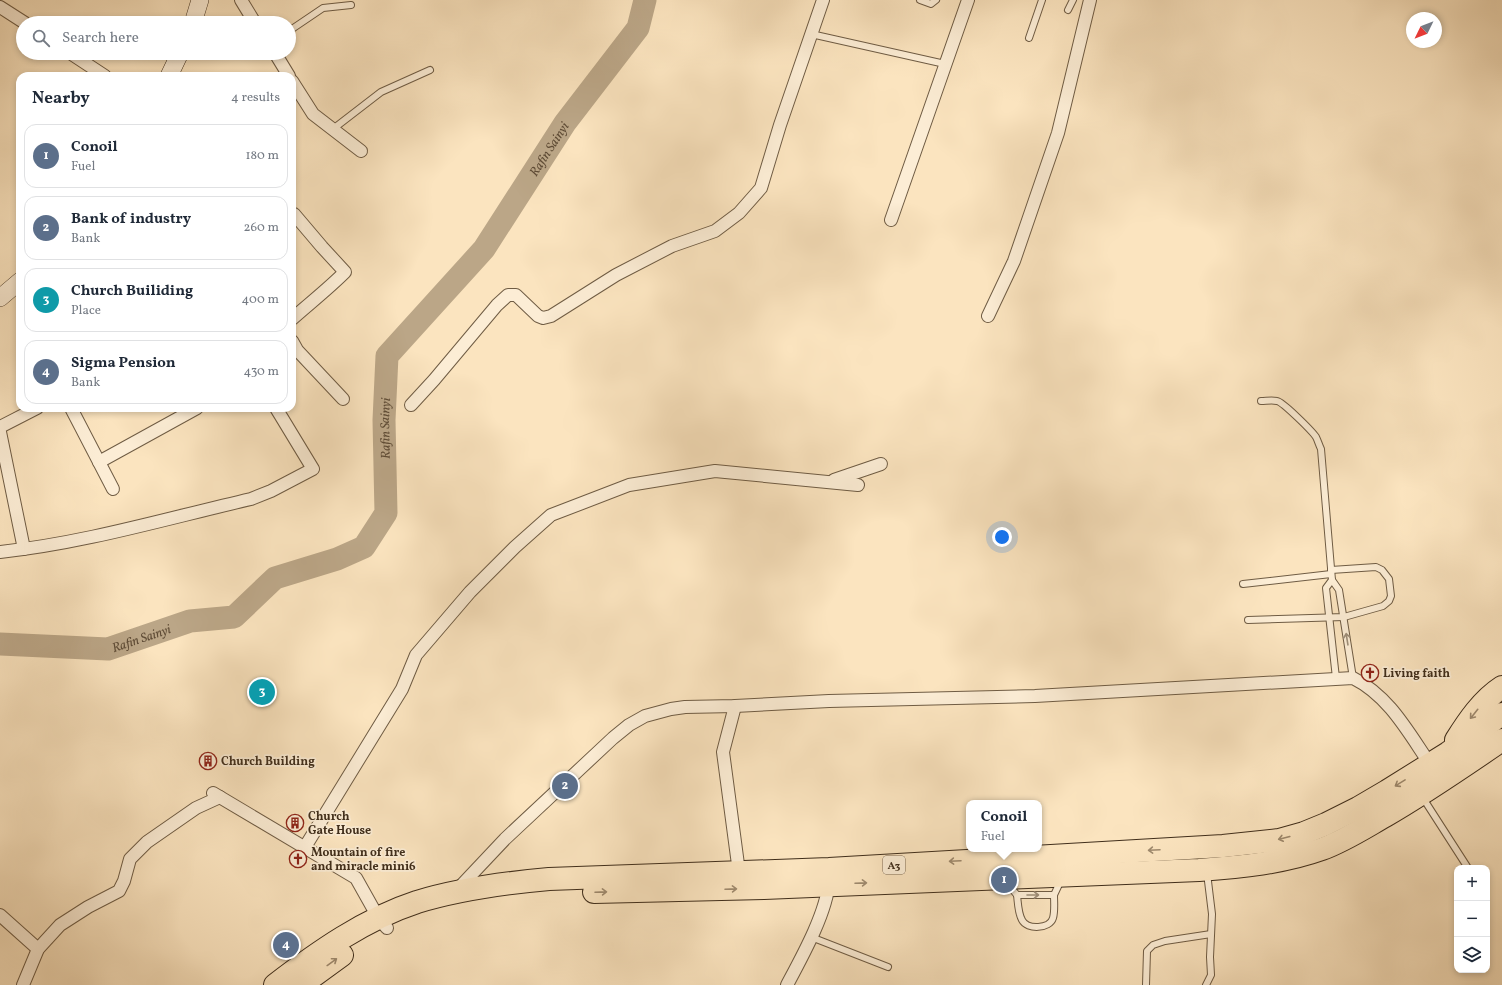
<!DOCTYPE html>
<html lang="en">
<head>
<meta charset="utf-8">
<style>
	body { margin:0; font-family:Vollkorn,serif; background:#f6f6f7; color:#1f2937 }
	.controls { position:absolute; right:12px; bottom:12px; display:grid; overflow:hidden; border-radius:8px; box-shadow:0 2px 6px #0003 }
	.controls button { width:36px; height:36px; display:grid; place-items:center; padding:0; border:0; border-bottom:1px solid #e0e1e3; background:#fff; color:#1f2937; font:20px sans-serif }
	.compass { position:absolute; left:1406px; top:12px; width:36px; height:36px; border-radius:50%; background:#fff; box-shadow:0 2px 6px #0003; rotate:227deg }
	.you { position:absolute; left:1002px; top:537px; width:14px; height:14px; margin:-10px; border:3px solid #fff; border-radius:50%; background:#1a73e8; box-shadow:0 0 0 6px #1a73e833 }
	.badge { display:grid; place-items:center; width:26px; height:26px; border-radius:50%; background:#111827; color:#fff; font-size:13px; font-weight:700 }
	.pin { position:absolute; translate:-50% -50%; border:2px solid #fff; box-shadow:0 1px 4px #0006 }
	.popup { position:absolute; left:966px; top:800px; width:76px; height:52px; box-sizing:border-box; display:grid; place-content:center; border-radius:8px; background:#fff; filter:drop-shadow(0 1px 3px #0005); font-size:13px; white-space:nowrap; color:#747a83 }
	.popup b { font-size:15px; color:#1f2937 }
	.popup::after { content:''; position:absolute; left:50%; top:100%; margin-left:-8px; border:8px solid transparent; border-top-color:#fff }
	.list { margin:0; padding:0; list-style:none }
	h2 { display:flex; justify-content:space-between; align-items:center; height:52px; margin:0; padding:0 16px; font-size:17px }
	h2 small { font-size:13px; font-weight:400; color:#747a83 }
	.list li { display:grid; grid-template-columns:26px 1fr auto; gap:12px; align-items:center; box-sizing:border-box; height:64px; margin:0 8px 8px; padding:0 8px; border:1px solid #e0e1e3; border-radius:12px }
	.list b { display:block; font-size:15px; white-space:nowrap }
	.list p { margin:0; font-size:13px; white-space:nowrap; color:#747a83 }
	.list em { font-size:13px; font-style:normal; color:#747a83 }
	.icon { flex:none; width:22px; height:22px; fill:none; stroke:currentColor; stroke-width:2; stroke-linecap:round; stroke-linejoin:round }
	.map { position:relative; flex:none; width:1502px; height:985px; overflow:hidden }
	.search { position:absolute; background:#fff; box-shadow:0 2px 6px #0003; left:16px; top:16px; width:280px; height:44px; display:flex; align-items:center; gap:10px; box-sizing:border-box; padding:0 14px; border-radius:22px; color:#747a83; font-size:15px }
	.panel { position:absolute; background:#fff; box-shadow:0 2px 6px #0003; left:16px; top:72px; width:280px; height:340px; border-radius:12px }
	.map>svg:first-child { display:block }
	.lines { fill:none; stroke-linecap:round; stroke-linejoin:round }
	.river { stroke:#bba687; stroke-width:23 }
	.lane-casing { stroke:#6f5c44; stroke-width:8 }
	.street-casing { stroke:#6f5c44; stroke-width:14 }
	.secondary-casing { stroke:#402e1b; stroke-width:18 }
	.highway-casing { stroke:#402e1b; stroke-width:24 }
	.lane { stroke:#fcedd5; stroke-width:6 }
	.street { stroke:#fcedd5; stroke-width:12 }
	.secondary { stroke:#fcedd5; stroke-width:17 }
	.highway { stroke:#fbe4bf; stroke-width:22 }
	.oneway { stroke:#9e8e78 }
	.oneway2 { stroke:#9e896d }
	.labels { text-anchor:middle; stroke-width:3.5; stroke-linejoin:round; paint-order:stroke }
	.shield { fill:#fcedd5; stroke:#786753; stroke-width:1 }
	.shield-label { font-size:11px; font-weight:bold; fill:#402e1b }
	.poi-label { font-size:12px; font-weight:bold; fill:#402e1b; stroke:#fcedd5; text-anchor:start }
	.water-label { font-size:13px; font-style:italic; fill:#5f4c36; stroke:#fcedd5 }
</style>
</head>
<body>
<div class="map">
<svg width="1502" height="985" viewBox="0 0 1502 985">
	<rect width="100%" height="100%" fill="#fbe4bf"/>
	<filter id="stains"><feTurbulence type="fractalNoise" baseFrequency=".005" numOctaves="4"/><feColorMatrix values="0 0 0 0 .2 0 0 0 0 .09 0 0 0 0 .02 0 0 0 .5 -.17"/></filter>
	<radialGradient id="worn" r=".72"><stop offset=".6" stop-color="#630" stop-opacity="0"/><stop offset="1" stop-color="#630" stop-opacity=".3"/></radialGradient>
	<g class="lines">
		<path class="river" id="s1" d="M0,644L108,649L190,621L234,617L275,578L337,559L364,547L386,513L384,420L387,356L484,249L565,123L638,28L645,0"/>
		<defs>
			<g id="lane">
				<polyline points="920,0 931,4 936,0"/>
				<polyline points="1068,10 1073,0"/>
				<polyline points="289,31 323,8 351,5"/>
				<polyline points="811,34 945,64"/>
				<polyline points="1029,38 1042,0"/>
				<polyline points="333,129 381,92 430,70"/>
				<path d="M1261,401C1266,401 1272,400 1277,401C1283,402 1312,431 1316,437C1318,441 1319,445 1321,449L1332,580"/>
				<polyline points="1243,584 1331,574"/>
				<polyline points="1248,620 1344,617 1383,606 1389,601 1391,596 1389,579 1382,570 1376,567 1331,570"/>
				<polyline points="1336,678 1326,588 1332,580 1339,590 1353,678"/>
				<polyline points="1423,798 1468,868"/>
				<polyline points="1007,883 1017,895 1054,895 1061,880"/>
				<path d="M1017,895C1018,903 1018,913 1022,920C1027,930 1050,929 1053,918C1055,911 1054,902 1054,895"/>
				<polyline points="811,937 888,967"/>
				<polyline points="1146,985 1147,951 1153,945 1165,941 1211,934"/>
				<polyline points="1206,985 1211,975 1210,957 1212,914 1207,873"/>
			</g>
			<g id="street">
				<polyline points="241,0 255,23"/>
				<polyline points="0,7 25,23"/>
				<polyline points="70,53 105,76"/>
				<polyline points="275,53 289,76"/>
				<polyline points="292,81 313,114 361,151"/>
				<polyline points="891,220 968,0"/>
				<polyline points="988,316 1014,261 1058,133 1090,0"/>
				<path d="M292,319C310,303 328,289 345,272L322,247L294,214"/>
				<polyline points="292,341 297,350 343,399"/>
				<polyline points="411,405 434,380 497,305 508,295 516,295 538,316 543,318 551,316 616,275 672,246 715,231 739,213 761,188 780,125 823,0"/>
				<polyline points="71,408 113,489"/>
				<polyline points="0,427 37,408"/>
				<polyline points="0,432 24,549"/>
				<polyline points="99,462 197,408"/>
				<polyline points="834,480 881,464"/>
				<path d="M0,552C85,543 168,518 251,499L271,491L313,469L276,408"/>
				<polyline points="735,706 723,752 739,872"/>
				<polyline points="213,793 356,878 379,919 387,928"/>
				<polyline points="305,847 402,689 416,655 470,592 515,547 551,515 629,485 715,471 858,485"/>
				<path d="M456,891L505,839L613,738L629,725L645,716L671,709L685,707L735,706L829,701L1035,696L1353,678C1389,696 1408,732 1430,764"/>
				<polyline points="0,915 38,949"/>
				<polyline points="23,985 38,949 60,925 88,907 119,891 124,881 130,859 147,842 196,808 220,797"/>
				<path d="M787,985C802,957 827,912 829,881"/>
			</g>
			<g id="secondary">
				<polyline points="193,23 200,0"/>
				<polyline points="169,76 180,53"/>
				<polyline points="0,298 20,281"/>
			</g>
			<g id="highway">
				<path d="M1456,740C1468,721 1482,700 1502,687"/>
				<path d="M594,892L764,888L1199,870C1241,867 1283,863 1322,849C1344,841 1364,828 1385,816C1425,793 1464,766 1502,740"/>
				<path d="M275,985C318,952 365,919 417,902C460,889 504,883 549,879L829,869L1223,846L1279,840L1304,833L1326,824L1358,808L1387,791L1448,753L1502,714"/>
				<polyline points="301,985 342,955"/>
			</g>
		</defs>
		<use href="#lane" class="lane-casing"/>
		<use href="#street" class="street-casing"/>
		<use href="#secondary" class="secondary-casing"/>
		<use href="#highway" class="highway-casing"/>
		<use href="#lane" class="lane"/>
		<use href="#street" class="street"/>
		<use href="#secondary" class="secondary"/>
		<use href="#highway" class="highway"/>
	</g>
	<defs><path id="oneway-shaft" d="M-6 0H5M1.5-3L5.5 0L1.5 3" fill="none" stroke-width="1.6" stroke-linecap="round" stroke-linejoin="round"/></defs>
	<g class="oneway">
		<use href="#oneway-shaft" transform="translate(1347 639) rotate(-99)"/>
		<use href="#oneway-shaft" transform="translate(1033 895)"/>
	</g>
	<g class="oneway2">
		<use href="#oneway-shaft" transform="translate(1474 714) rotate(129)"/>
		<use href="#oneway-shaft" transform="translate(1400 783) rotate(148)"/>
		<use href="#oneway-shaft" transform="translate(1284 838) rotate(166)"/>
		<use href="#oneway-shaft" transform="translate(1154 850) rotate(177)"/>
		<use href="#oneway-shaft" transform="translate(955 861) rotate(177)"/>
		<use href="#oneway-shaft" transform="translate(861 883) rotate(-2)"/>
		<use href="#oneway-shaft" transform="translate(731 889) rotate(-2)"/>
		<use href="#oneway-shaft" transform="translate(601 892) rotate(-2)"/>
		<use href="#oneway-shaft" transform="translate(332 962) rotate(-36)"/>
	</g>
	<defs>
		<symbol id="church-ring" viewBox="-11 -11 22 22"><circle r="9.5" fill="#fcedd5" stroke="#8f2418" stroke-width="1.5"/><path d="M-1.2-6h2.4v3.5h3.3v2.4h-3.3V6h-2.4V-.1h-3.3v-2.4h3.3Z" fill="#8f2418"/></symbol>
		<symbol id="building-ring" viewBox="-11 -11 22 22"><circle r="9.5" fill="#fcedd5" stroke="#8f2418" stroke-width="1.5"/><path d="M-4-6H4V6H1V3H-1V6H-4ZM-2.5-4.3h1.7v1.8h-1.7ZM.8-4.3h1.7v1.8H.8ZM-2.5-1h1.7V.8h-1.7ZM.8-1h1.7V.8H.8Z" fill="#8f2418"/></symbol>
	</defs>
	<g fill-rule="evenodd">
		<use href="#church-ring" x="1360" y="663" width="20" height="20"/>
		<use href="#building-ring" x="198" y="751" width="20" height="20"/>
		<use href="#building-ring" x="285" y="813" width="20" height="20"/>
		<use href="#church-ring" x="288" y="849" width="20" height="20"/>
	</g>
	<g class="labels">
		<rect class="shield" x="883" y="856" width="22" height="18" rx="3"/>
		<g class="shield-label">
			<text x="894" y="869">A3</text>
		</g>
		<g class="poi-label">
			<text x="1383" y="677">Living faith</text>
			<text x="221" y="765">Church Building</text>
			<text x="308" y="820">Church<tspan x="308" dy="14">Gate House</tspan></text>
			<text x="311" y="856">Mountain of fire<tspan x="311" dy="14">and miracle mini6</tspan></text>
		</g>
		<g class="water-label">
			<text dy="5" stroke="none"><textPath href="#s1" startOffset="851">Rafin Sainyi</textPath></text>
			<text dy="5" stroke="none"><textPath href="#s1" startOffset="515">Rafin Sainyi</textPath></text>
			<text dy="5" stroke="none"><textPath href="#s1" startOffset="143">Rafin Sainyi</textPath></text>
		</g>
	</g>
	<rect width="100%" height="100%" filter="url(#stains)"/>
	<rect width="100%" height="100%" fill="url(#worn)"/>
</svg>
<div class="controls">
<button>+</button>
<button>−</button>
<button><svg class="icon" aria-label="layers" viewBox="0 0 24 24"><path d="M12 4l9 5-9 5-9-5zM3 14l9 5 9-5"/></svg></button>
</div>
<svg class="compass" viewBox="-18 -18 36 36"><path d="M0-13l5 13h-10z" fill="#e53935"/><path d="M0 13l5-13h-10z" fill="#747a83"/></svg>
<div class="you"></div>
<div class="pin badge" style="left:1004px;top:880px;background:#5c6f8a">1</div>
<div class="popup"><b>Conoil</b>Fuel</div>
<div class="pin badge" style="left:565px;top:786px;background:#5c6f8a">2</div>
<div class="pin badge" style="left:262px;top:692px;background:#0f9aa8">3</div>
<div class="pin badge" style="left:286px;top:945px;background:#5c6f8a">4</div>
<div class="search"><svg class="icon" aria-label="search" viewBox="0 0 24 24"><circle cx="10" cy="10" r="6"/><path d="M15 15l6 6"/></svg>Search here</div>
<section class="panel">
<h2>Nearby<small>4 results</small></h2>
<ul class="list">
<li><span class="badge" style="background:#5c6f8a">1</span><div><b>Conoil</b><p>Fuel</p></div><em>180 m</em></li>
<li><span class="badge" style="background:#5c6f8a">2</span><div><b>Bank of industry</b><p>Bank</p></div><em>260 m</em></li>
<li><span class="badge" style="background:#0f9aa8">3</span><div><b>Church Builiding</b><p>Place</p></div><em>400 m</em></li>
<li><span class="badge" style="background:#5c6f8a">4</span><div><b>Sigma Pension</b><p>Bank</p></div><em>430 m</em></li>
</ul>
</section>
</div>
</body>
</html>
